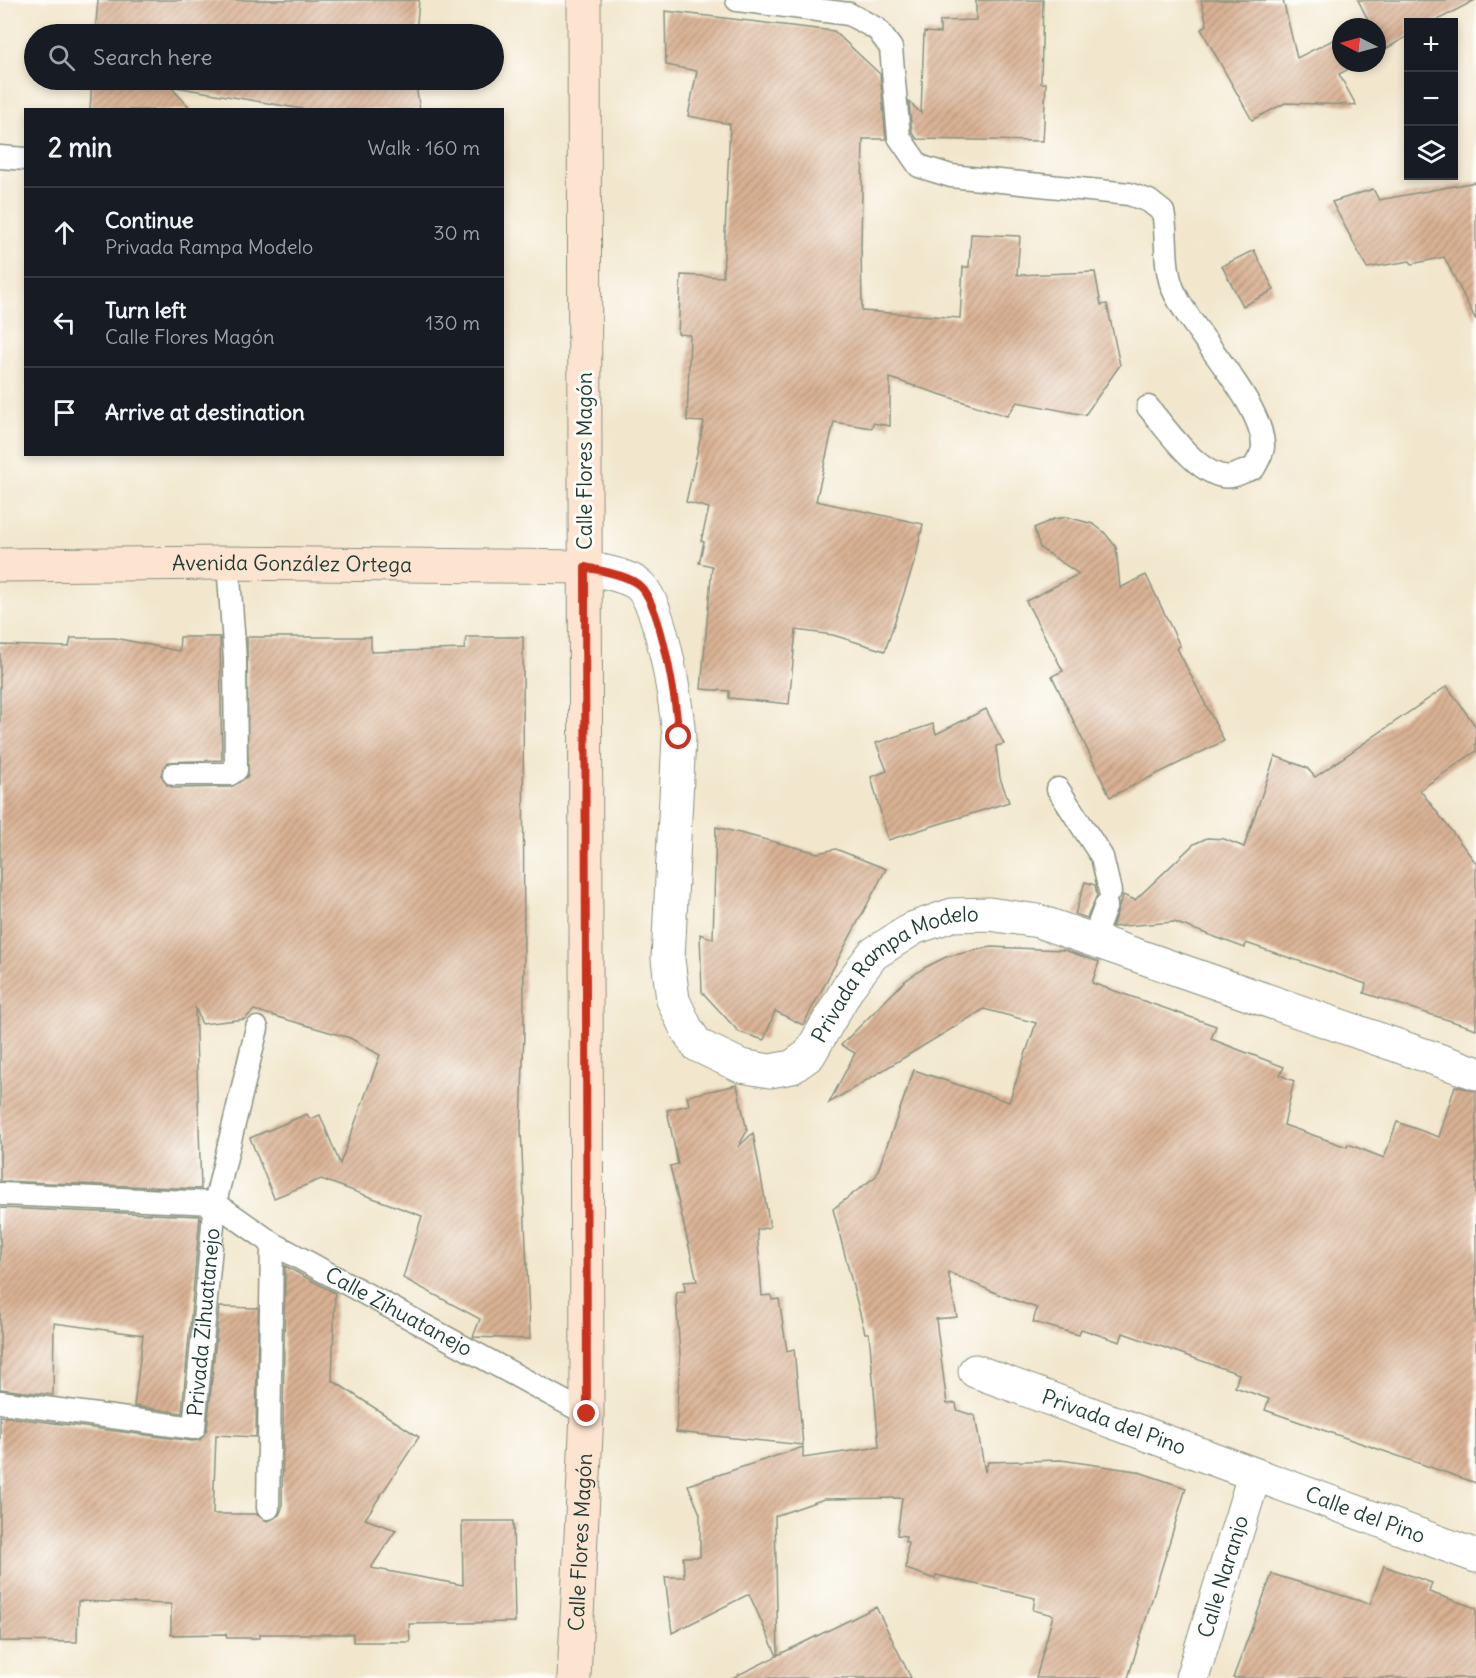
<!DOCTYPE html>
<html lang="en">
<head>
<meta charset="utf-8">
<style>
	body { margin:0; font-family:Delius,sans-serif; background:#242831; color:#f1f3f6 }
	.controls { position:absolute; right:18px; top:18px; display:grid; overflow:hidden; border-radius:0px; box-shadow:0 3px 9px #0003 }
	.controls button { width:54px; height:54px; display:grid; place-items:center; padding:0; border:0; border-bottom:2px solid #363941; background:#171b24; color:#f1f3f6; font:30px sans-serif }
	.compass { position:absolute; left:1332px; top:18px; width:54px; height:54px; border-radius:50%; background:#171b24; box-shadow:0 3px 9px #0003; rotate:276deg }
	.stop { position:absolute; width:18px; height:18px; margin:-14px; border:4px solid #c8321e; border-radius:50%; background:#fff }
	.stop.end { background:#c8321e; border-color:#fff; box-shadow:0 2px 6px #0008 }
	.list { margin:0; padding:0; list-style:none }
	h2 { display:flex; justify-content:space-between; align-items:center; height:78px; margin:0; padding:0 24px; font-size:26px }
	h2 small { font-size:20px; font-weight:400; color:#9ea1a6 }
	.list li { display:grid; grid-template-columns:39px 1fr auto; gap:18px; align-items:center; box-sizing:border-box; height:90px; padding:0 24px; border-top:2px solid #363941 }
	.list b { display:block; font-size:22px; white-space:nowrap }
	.list p { margin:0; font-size:20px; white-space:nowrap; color:#9ea1a6 }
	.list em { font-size:20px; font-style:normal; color:#9ea1a6 }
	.icon { flex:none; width:33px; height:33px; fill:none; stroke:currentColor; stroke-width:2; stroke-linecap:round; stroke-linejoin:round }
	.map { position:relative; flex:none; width:1476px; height:1678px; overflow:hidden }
	.search { position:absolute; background:#171b24; box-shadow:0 3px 9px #0003; left:24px; top:24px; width:480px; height:66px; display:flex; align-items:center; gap:15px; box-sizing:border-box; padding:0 21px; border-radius:33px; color:#9ea1a6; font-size:22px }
	.panel { position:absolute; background:#171b24; box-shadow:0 3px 9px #0003; left:24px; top:108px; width:480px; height:348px; border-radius:0px }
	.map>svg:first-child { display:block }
	.building { fill:url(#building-hatch) }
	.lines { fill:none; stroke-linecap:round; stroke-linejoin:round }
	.lane-casing { stroke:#889280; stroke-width:25 }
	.street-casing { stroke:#889280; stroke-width:35 }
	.secondary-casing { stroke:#889280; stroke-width:35 }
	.lane { stroke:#fff; stroke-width:22 }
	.street { stroke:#fff; stroke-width:33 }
	.secondary { stroke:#fde4d1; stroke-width:33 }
	.route { stroke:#c8321e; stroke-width:8 }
	.labels { text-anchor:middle; stroke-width:6; stroke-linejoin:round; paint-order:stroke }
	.street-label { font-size:21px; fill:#1f3d34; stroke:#fdfcf7 }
</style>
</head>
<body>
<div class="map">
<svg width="1476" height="1678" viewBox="0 0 1476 1678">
	<defs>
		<pattern id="building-hatch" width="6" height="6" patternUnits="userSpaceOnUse" patternTransform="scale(1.5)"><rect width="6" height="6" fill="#dab294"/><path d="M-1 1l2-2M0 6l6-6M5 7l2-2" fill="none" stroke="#b0927a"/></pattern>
	</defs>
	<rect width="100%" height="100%" fill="#fdfcf7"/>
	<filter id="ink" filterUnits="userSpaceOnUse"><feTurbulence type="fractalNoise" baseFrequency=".0167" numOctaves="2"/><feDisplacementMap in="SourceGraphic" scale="12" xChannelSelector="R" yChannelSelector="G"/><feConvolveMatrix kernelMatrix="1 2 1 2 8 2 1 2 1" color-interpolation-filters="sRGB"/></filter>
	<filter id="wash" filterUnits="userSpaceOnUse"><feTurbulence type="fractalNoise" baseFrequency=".008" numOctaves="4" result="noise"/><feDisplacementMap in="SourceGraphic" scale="24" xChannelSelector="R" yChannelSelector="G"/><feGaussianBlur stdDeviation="1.35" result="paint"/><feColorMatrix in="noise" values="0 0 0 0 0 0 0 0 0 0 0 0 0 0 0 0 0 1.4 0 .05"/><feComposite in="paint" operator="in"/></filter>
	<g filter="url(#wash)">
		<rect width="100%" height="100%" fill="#f2e7cd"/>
		<g id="blocks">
			<g class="building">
				<polygon points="98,0 419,0 416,34 95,34"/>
				<polygon points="976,0 1043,0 1041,83 1046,83 1043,141 917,139 912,132 909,102 921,113 924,32 940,33 940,21 976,20"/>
				<polygon points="1201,0 1283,0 1297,58 1341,36 1341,63 1360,63 1339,74 1356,105 1285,103 1252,120 1201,29 1207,25"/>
				<polygon points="1358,0 1475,0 1434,22 1408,22 1408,36 1377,54 1377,27 1359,27 1369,22"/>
				<polygon points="665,11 834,31 880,74 886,139 863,139 861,244 862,311 960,318 963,267 969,267 971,234 1020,236 1017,275 1095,272 1101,305 1107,304 1120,365 1085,415 1017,402 1007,416 890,378 890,426 873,423 872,428 834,422 816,501 923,524 915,560 885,651 833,635 796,630 789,704 729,698 729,691 701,689 712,566 699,563 704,542 701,541 709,508 686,502 704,422 687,421 690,335 678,334 681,275 723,277 730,124 688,116 697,71 666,65"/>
				<polygon points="92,80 415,80 420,110 308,110 170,86 192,110 90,110"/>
				<polygon points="1476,182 1476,320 1444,257 1412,264 1410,261 1367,268 1332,202 1373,189 1379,200"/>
				<polygon points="1254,250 1274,290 1243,306 1222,266"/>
				<polygon points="1067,517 1093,524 1104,532 1116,547 1120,588 1146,575 1180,646 1177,648 1224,741 1110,797 1052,676 1063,671 1026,601 1079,574 1040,548 1034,528 1054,519"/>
				<polygon points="180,637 220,637 222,760 168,762 161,775 167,785 174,788 231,787 248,776 247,637 371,637 371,652 465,649 466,637 523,637 524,1029 521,1129 530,1339 473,1337 480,1319 403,1278 422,1216 321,1179 274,1198 250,1138 307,1114 310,1119 320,1115 340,1164 380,1055 350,1038 254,1010 245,1019 202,1024 195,1007 201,1189 0,1181 0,645 69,647 71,638 115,638 179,651"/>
				<polygon points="1447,686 1476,727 1476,751 1420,790 1476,863 1476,1029 1364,993 1366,984 1246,943 1245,948 1174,922 1112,927 1123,895 1135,900 1194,844 1207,838 1224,839 1244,847 1275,756 1307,768 1315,777"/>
				<polygon points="986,709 1004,744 996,746 1000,778 1009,802 888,840 871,777 887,771 876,743 933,724 936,734"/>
				<polygon points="716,827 818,853 836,849 886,869 803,1025 775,1011 764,1040 739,1032 702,992 700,934 713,939"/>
				<polygon points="1085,882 1095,885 1097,895 1087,918 1075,914"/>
				<polygon points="991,947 1064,950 1099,962 1092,983 1216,1026 1211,1039 1284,1067 1280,1075 1294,1081 1284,1125 1347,1147 1348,1144 1384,1158 1397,1122 1439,1137 1455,1086 1476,1091 1476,1483 1265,1410 1269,1399 1235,1387 1239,1374 1123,1333 1120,1342 1081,1329 1079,1335 1033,1322 1037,1308 1005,1297 948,1272 957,1317 936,1319 947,1404 956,1403 957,1410 975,1416 985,1472 988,1462 1061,1460 1136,1471 1186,1488 1128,1678 1036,1678 1053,1615 1033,1610 1035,1598 936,1575 935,1579 906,1569 908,1542 905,1542 906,1536 897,1535 902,1498 824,1499 775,1516 778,1655 876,1607 911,1678 732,1678 777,1656 749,1594 672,1633 665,1577 684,1577 683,1557 700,1557 700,1514 688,1485 803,1447 803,1458 879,1447 869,1333 865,1333 833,1209 876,1176 914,1070 1009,1102 1036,1023 984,1009 829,1103 855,1053 841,1045 905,981 924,968 946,957"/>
				<polygon points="737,1085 747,1131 738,1147 753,1133 770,1227 757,1230 762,1296 771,1295 772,1300 779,1299 787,1351 794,1349 803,1445 676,1432 680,1355 676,1297 677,1292 685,1291 684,1282 697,1281 670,1166 678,1164 667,1110 689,1105 687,1096"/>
				<polygon points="0,1208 200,1216 182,1413 134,1406 143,1335 54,1323 53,1395 0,1389"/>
				<polygon points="285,1266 335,1293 332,1380 419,1437 365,1519 396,1530 371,1568 463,1585 462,1521 513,1521 515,1622 409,1624 410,1642 353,1642 353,1634 260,1634 260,1638 227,1638 226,1634 171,1635 171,1604 78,1601 77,1642 0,1641 0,1416 192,1441 200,1440 207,1429 219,1307 258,1308 256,1437 216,1435 213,1514 256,1514 267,1521 279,1515 282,1508"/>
				<polygon points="1384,1566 1432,1583 1429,1592 1476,1608 1476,1678 1233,1678 1272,1574 1370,1604"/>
			</g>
		</g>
	</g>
	<g filter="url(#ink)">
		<use href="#blocks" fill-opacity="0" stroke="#889280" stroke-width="1.5"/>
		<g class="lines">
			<defs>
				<g id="lane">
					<path d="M737,0L849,14L877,29L891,48L899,137L919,166L951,176L1129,194L1149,201L1163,212C1168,237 1163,264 1173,289C1191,332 1264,403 1263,447C1263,453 1257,462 1254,468C1247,470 1239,474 1232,476C1202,482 1165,427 1148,407"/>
					<polyline points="0,157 26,159"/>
					<polyline points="174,774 230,774 236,770 235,659 228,563"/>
					<polyline points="1058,789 1102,857 1110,891"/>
					<polyline points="1093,940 1106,905"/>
					<path id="s1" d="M0,1194L215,1203L272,1243L587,1414"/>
					<path id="s2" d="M0,1402L194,1428L215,1203L257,1028"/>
					<polyline points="268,1508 272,1243"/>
				</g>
				<g id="street">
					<path id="s3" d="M585,567C601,572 630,575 641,587C663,611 676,703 679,737L668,959L673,1000L686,1028L697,1045L741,1066L770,1071L792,1067L809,1055L849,986L873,954L914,928L952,915L989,914L1038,921L1476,1073"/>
					<path id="s4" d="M975,1371L1476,1556"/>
					<path id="s5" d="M1192,1678L1254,1476"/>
				</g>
				<g id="secondary">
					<path id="s6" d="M0,565L228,563L585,567"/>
					<path id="s7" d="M574,1678L587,1414L584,0"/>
				</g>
			</defs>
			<use href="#lane" class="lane-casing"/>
			<use href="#street" class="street-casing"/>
			<use href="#secondary" class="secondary-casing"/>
			<use href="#lane" class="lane"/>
			<use href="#street" class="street"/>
			<use href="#secondary" class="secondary"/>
		</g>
	</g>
	<g class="lines" filter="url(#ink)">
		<path class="route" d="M587,1414L585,567C601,571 630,575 641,587C663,611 676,703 679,737"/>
	</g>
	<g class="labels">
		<g class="street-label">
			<text transform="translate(585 461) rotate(-90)" y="7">Calle Flores Magón</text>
			<text dy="7" stroke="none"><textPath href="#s6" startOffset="292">Avenida González Ortega</textPath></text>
			<text dy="7" stroke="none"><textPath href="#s3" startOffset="778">Privada Rampa Modelo</textPath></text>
			<text dy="7" stroke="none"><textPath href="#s1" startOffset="429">Calle Zihuatanejo</textPath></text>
			<text dy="7" stroke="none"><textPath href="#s2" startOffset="302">Privada Zihuatanejo</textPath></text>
			<text dy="7" stroke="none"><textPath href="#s4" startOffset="148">Privada del Pino</textPath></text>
			<text dy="7" stroke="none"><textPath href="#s4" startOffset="416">Calle del Pino</textPath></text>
			<text dy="7" stroke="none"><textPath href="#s7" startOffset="136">Calle Flores Magón</textPath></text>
			<text dy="7" stroke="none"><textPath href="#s5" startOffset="106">Calle Naranjo</textPath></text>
		</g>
	</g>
</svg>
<div class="controls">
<button>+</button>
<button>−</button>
<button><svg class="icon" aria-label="layers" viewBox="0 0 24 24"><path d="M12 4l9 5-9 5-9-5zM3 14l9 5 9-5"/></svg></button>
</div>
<svg class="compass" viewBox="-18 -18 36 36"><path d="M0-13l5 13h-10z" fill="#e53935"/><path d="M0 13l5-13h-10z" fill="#9ea1a6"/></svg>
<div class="stop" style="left:679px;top:737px"></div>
<div class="stop end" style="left:587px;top:1414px"></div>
<div class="search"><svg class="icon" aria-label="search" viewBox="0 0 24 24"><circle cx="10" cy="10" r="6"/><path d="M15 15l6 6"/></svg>Search here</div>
<section class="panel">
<h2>2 min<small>Walk · 160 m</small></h2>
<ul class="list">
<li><svg class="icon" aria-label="ahead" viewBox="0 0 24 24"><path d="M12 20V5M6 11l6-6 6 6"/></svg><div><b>Continue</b><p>Privada Rampa Modelo</p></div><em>30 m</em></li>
<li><svg class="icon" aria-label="left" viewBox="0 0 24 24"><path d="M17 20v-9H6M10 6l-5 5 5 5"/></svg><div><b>Turn left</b><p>Calle Flores Magón</p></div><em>130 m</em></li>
<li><svg class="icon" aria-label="arrive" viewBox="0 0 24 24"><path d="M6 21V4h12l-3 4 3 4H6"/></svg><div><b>Arrive at destination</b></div></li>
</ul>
</section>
</div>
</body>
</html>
